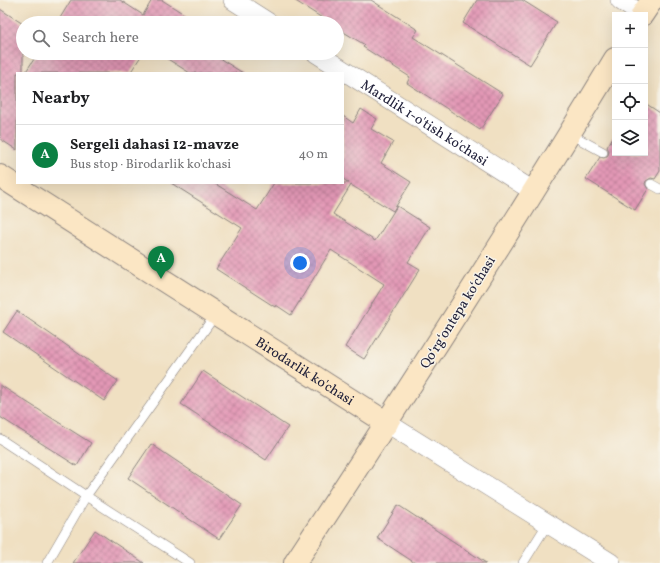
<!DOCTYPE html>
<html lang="en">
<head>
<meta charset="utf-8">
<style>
	body { margin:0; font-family:Vollkorn,serif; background:#f2f2f2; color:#202124 }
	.controls { position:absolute; right:12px; top:12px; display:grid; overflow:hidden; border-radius:0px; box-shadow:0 4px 16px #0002 }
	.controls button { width:36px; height:36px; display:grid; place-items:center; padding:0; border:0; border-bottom:1px solid #e0e0e0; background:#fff; color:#202124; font:20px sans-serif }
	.you { position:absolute; left:300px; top:263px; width:14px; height:14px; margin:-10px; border:3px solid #fff; border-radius:50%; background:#1a73e8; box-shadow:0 0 0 6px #1a73e833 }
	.badge { display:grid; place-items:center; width:26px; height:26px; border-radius:50%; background:#0b8043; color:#fff; font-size:13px; font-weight:700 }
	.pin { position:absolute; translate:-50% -33px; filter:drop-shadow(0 1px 2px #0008) }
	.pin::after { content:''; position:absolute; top:21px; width:14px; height:12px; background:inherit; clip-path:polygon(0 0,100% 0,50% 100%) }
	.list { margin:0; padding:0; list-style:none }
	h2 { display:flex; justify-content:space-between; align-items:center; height:52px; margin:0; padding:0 16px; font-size:17px }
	h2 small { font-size:13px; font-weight:400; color:#757577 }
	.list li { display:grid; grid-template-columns:26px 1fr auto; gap:12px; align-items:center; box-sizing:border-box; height:60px; padding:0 16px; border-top:1px solid #e0e0e0 }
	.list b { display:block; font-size:15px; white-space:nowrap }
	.list p { margin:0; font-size:13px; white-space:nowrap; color:#757577 }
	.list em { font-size:13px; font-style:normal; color:#757577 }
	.icon { flex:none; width:22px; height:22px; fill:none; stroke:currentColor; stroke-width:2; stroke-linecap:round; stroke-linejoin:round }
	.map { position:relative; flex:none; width:660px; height:563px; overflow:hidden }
	.search { position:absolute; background:#fff; box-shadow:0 4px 16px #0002; left:16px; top:16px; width:328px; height:44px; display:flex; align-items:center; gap:10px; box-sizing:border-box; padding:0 14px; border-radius:22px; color:#757577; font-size:15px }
	.panel { position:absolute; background:#fff; box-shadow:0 4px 16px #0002; left:16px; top:72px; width:328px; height:112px; border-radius:0px }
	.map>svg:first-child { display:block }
	.building { fill:url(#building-cross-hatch) }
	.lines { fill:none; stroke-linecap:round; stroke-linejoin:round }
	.lane-casing { stroke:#89817e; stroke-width:10 }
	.street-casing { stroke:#89817e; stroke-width:20 }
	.secondary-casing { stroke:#89817e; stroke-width:24 }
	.lane { stroke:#fff; stroke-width:9 }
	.street { stroke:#fff; stroke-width:19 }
	.secondary { stroke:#fbe6c4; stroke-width:22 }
	.labels { text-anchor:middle; stroke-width:3; stroke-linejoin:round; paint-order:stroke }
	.street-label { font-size:14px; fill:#22223b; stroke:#f7f3e8 }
</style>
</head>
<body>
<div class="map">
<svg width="660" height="563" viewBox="0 0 660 563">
	<defs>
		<pattern id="building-cross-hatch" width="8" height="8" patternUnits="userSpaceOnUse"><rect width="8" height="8" fill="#e398b6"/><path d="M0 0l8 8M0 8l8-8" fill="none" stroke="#b87c95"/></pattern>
	</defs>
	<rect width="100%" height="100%" fill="#f7f3e8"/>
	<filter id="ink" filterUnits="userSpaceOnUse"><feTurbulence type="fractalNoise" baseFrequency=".025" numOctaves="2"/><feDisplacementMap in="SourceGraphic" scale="8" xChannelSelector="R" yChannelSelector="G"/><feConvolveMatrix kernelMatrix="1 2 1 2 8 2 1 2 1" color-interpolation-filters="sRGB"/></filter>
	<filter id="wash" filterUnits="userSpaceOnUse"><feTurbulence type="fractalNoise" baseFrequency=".012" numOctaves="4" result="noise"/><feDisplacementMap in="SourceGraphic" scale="16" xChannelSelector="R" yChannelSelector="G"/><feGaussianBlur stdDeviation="0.9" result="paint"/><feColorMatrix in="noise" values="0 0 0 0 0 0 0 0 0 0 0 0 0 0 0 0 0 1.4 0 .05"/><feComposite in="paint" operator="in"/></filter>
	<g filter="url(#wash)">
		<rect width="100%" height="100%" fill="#f0e0c2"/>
		<g id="blocks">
			<g class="building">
				<polygon points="71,0 120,0 143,15 152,0 162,0 198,23 57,23"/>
				<polygon points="294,0 371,0 418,30 413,37 503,94 480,130 407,83 410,77 363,47 365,45 337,28 337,23 330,23"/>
				<polygon points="477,0 522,0 557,22 530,65 463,23"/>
				<polygon points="0,9 23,24 23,73 17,73 17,150 0,139"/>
				<polygon points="38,53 143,53 130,73 25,73"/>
				<polygon points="158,53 211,53 243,73 190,73"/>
				<polygon points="645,103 660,113 660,171 655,179 651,178 646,181 645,184 648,189 635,210 586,179 600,157 604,158 608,155 609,151 607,147 615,134 615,153 645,153"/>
				<polygon points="361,109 377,119 371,129 393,142 381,163 411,182 393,211 351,185 333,214 375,241 397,206 430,227 408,262 420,269 364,359 345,347 384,284 331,250 291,315 276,305 275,307 216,269 242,228 171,183 214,183 257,210 274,183 349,183 343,179 343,116 353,123"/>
				<polygon points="17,311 118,381 104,401 3,332"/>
				<polygon points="203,371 288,427 266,460 181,404"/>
				<polygon points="0,385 91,443 77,466 0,417"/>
				<polygon points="151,444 242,505 219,539 128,478"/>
				<polygon points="398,505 486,563 415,563 377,538"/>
				<polygon points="95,530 144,563 73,563"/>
			</g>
		</g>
	</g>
	<g filter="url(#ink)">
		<use href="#blocks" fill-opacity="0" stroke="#89817e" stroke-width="1"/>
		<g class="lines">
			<defs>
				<g id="lane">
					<polyline points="570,134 603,152"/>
					<polyline points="651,184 660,189"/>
					<polyline points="0,439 86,496 216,314"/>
					<polyline points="47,563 86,496 190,563"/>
					<polyline points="523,563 548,523"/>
				</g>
				<g id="street">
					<polyline points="233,0 269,23"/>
					<polyline points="620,0 642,15"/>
					<path id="s1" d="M316,53L533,191"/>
					<polyline points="387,423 611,563"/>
				</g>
				<g id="secondary">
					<polyline points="642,15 652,0"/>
					<path id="s2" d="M0,176L387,423"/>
					<path d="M295,563C404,397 512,229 615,59"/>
				</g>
			</defs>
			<use href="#lane" class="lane-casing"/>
			<use href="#street" class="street-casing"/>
			<use href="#secondary" class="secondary-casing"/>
			<use href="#lane" class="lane"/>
			<use href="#street" class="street"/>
			<use href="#secondary" class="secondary"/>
		</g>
	</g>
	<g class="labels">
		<g class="street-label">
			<text dy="5" stroke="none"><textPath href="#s1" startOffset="129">Mardlik 1-o'tish ko'chasi</textPath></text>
			<text transform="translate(457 312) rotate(-58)" y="5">Qoʻrgʻontepa koʻchasi</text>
			<text dy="5" stroke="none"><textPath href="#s2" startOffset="362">Birodarlik ko'chasi</textPath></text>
		</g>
	</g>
</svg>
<div class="controls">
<button>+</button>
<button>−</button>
<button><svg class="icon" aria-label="locate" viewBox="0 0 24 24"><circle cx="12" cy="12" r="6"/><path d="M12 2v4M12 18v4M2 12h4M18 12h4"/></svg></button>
<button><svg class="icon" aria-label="layers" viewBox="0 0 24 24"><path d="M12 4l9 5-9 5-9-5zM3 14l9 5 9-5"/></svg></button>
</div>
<div class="you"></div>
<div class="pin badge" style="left:161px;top:279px">A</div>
<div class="search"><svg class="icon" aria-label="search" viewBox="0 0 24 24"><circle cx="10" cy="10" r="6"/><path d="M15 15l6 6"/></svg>Search here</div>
<section class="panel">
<h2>Nearby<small></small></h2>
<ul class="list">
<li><span class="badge">A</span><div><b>Sergeli dahasi 12-mavze</b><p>Bus stop · Birodarlik ko'chasi</p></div><em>40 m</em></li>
</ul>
</section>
</div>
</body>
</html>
